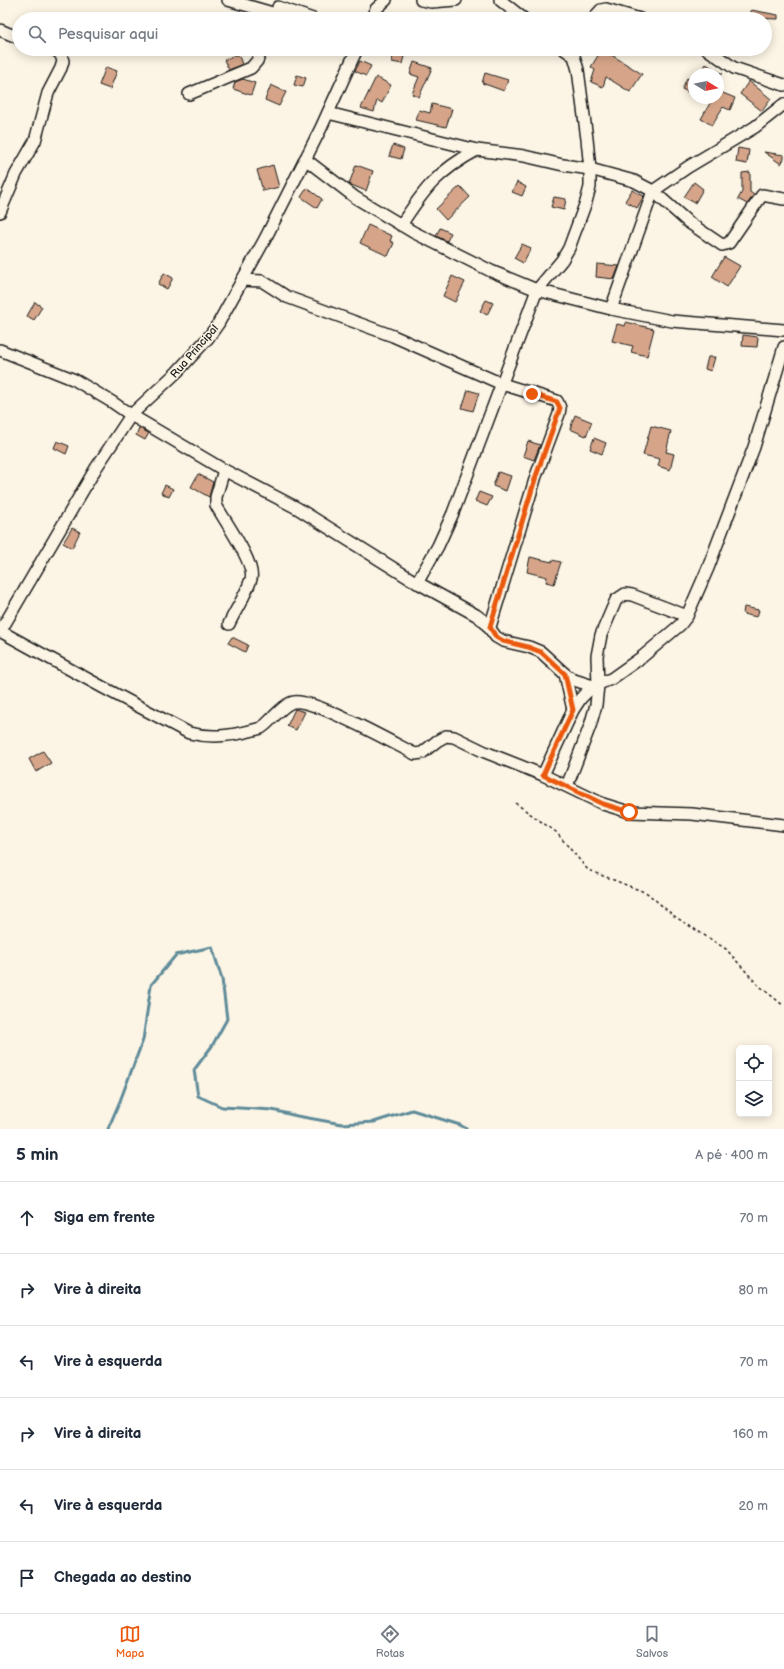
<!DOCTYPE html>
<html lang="pt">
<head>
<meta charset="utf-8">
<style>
	body { margin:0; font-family:"Balsamiq Sans",sans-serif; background:#f2f2f3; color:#1f2937 }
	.controls { position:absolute; right:12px; bottom:12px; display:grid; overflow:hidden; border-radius:6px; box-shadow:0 2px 10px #0003 }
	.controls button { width:36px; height:36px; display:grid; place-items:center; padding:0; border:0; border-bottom:1px solid #e0e1e3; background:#fff; color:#1f2937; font:20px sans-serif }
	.compass { position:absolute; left:688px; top:68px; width:36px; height:36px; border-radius:50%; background:#fff; box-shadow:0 2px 10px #0003; rotate:100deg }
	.stop { position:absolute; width:12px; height:12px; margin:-9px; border:3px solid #ea580c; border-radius:50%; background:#fff }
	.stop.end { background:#ea580c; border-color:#fff; box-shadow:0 1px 4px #0008 }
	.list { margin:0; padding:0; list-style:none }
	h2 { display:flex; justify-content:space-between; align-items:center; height:52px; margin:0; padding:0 16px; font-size:17px }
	h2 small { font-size:13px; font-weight:400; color:#747a83 }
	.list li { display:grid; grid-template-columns:26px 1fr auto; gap:12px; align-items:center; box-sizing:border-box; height:72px; padding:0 16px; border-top:1px solid #e0e1e3 }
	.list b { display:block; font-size:15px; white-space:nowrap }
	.list em { font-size:13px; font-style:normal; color:#747a83 }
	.icon { flex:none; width:22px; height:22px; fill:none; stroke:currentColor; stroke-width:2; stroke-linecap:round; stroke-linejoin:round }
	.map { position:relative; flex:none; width:784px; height:1129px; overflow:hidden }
	.search { position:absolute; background:#fff; box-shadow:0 2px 10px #0003; left:12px; right:12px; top:12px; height:44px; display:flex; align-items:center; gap:10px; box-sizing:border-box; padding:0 14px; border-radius:22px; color:#747a83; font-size:15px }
	.sheet { height:484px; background:#fff }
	nav { display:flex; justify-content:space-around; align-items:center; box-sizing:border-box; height:56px; border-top:1px solid #e0e1e3; background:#fff; font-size:11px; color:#747a83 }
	nav a { display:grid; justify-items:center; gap:2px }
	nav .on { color:#ea580c }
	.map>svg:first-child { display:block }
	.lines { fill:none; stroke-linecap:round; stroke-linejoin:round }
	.stream { stroke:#5f8b99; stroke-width:3 }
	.building { fill:#d6a589; stroke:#1c1c1c }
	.minor-casing { stroke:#1c1c1c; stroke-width:14 }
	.path { stroke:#1c1c1c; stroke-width:1.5; stroke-dasharray:3 3; stroke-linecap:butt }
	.minor { stroke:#fcf5e5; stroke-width:11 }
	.route { stroke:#ea580c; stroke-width:5 }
	.labels { text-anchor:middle; stroke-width:3; stroke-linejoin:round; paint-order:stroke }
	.street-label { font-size:11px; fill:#1c1c1c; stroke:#fcf5e5 }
</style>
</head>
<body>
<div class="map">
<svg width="784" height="1129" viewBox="0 0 784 1129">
	<rect width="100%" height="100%" fill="#fcf5e5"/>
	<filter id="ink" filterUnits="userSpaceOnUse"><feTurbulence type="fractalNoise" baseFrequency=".025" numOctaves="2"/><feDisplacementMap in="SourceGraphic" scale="8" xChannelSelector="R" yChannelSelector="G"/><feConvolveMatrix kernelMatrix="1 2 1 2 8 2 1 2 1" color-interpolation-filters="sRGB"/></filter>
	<g filter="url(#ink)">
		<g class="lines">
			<polyline class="stream" points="108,1129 120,1101 143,1040 151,985 176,955 212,947 222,979 227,1019 212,1046 194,1070 198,1096 222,1107 272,1110 297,1116 342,1124 374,1122 412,1110 460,1125 467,1129"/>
		</g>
		<g class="building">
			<polygon points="751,10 778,15 778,19 750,18"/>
			<polygon points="602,49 642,74 630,92 606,77 603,87 591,82 595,70 591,67"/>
			<polygon points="238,54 242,64 229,70 224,60"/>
			<polygon points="393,54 404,56 402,64 392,62"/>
			<polygon points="360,61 371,66 366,76 355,71"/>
			<polygon points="414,62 432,68 419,97 412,94 419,77 410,74"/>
			<polygon points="706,64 723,74 700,74"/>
			<polygon points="106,67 117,71 110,89 99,85"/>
			<polygon points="485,73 508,80 504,91 482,83"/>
			<polygon points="297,75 306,78 303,87 294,85"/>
			<polygon points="376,77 391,85 382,103 377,100 374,112 361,108"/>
			<polygon points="687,78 694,81 694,95 682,89"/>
			<polygon points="243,79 255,83 251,95 233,89 235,82"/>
			<polygon points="749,81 771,99 762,111 740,94"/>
			<polygon points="271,85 286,92 279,106 265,100"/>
			<polygon points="718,91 735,98 730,110 723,107 712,125 701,119 713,98 718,98"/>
			<polygon points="432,104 452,109 446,127 416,120 419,110 430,113"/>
			<polygon points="393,145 404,149 401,159 389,156"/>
			<polygon points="738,148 749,150 747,164 736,162"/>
			<polygon points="764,152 784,155 784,159 781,164"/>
			<polygon points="273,165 279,187 263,191 257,170"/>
			<polygon points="356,165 373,171 366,191 349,184"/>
			<polygon points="750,172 750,192 754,195 747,204 738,199 742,192 742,173"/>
			<polygon points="517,182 526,187 522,196 512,192"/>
			<polygon points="694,182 703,189 695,203 684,197"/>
			<polygon points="460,186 470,197 446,220 436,209"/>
			<polygon points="307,188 322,199 317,208 301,197"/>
			<polygon points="632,190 644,196 637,208 625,201"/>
			<polygon points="554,197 566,199 564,210 551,207"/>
			<polygon points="368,225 392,236 390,241 394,243 388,256 360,243"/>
			<polygon points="440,228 451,233 447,241 436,236"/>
			<polygon points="522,244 531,248 523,263 514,258"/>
			<polygon points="724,257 740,266 727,287 712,277"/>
			<polygon points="597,264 619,266 614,279 596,277"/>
			<polygon points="164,273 173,278 167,289 158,284"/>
			<polygon points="452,276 465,282 455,302 443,296"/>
			<polygon points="486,300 493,303 487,315 480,311"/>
			<polygon points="35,302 42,307 34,320 27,316"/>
			<polygon points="626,322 654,329 647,356 631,352 633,346 612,341 617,324 625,326"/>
			<polygon points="743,335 758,337 757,347 742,346"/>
			<polygon points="708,357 715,357 711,371 705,369"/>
			<polygon points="468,390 479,393 473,411 462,408"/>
			<polygon points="575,415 592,422 586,436 570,429"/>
			<polygon points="651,426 671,431 666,452 674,454 670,470 658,466 660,459 643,455"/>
			<polygon points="139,428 149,433 145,440 136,435"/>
			<polygon points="594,438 606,443 602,454 590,449"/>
			<polygon points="57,441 69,446 66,454 54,448"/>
			<polygon points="528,441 540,445 534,460 523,456"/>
			<polygon points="498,472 511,476 506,491 493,486"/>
			<polygon points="198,474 213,482 209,497 191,487"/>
			<polygon points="165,485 173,489 169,497 161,493"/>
			<polygon points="479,492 492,497 487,506 475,501"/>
			<polygon points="72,528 80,532 72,548 63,543"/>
			<polygon points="530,557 552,562 552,560 561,562 554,584 546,582 547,577 527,572"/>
			<polygon points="744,607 759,610 757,617 743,614"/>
			<polygon points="232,637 248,645 245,652 228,643"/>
			<polygon points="295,709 305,712 296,730 287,726"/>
			<polygon points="43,751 51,763 36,772 29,759"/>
		</g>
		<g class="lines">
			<defs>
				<g id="minor">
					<polyline points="228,0 276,14"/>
					<polyline points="421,0 431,2 456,0"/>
					<polyline points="500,0 524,19"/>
					<polyline points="278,7 313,19"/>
					<polyline points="371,19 376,9 386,0"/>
					<polyline points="593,19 601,10 606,9 640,19"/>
					<polyline points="0,30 19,38"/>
					<polyline points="707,49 734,68 784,85"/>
					<polyline points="189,94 251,68 257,61 262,49"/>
					<polyline points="328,113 477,150 524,156 563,165 590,169 634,181 653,191 688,222 722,245 729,243 762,195 784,199"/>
					<polyline points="305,159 356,198 413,232 491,271 537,290 611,309 672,321 784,330"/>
					<polyline points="0,212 16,174 35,141 48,93 61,68 63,61 61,55 57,51 52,49"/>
					<path d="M401,225C425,188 438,171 477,150"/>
					<polyline points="242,280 262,281 287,297 393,336 502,384 557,401 560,408 559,414 536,476 490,627"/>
					<polyline points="611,309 653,191 688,167 755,127 784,104"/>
					<polyline points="0,350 75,380 112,402 131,415 224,470 297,508 409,578 476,615 484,621 496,637 503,641 529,647 541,652 565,674 574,680 593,686"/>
					<path d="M224,470L216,497V505C224,520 256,564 251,579C246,595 236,609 229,624"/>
					<polyline points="417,583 438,546 453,513 537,290 562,260 569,248 586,202 590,187 590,169 587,139 578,70 574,56 564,49"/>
					<path d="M0,631L104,688L189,733C214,739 237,735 261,728L265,725C272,719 285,703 294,702C313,698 393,743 415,754L422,753L437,741L446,736L454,737L485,752L543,775L603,804L629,812L692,814L784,825"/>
					<polyline points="0,632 96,468 131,415 177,372 208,338 218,324 265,239 321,128 357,49"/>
					<polyline points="565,674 573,710"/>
					<polyline points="543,775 573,710 581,698 593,686 611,679 642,657 680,625 687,616 708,568 754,447 784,347"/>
					<polyline points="567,786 590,726 596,705 598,685 597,656 601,635 616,600 625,594 632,595 687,616"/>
				</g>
			</defs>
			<use href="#minor" class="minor-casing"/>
			<polyline class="path" points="515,803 556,832 588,870 647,893 674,916 726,949 757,984 784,1006"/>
			<use href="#minor" class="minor"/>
		</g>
	</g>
	<g class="lines" filter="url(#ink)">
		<polyline class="route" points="532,394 557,402 560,408 536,476 490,627 496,637 503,641 528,647 541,652 565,674 573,710 543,775 603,804 629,812"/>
	</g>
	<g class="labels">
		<g class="street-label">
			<text transform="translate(194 351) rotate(-49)" y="4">Rua Principal</text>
		</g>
	</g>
</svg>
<div class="controls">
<button><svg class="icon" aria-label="locate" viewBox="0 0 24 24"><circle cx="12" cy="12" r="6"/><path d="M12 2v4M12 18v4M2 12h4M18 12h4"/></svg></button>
<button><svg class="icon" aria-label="layers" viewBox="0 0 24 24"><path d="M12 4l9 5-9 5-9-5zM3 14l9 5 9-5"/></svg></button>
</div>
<svg class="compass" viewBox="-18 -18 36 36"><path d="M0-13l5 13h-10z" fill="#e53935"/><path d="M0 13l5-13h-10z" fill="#747a83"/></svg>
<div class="stop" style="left:629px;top:812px"></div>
<div class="stop end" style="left:532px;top:394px"></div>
<div class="search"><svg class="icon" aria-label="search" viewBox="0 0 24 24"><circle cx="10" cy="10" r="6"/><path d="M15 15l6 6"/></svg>Pesquisar aqui</div>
</div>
<section class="sheet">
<h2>5 min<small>A pé · 400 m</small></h2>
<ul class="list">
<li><svg class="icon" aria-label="ahead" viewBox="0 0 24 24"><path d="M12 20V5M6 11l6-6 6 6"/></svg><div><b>Siga em frente</b></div><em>70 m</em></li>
<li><svg class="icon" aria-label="right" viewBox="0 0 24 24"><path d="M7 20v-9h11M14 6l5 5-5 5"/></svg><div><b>Vire à direita</b></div><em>80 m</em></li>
<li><svg class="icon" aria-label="left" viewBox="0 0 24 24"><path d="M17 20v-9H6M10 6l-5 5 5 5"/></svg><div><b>Vire à esquerda</b></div><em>70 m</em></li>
<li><svg class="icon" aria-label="right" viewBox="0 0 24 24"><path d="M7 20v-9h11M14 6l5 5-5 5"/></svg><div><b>Vire à direita</b></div><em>160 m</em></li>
<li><svg class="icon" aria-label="left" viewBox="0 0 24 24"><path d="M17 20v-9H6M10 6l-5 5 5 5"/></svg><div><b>Vire à esquerda</b></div><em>20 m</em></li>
<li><svg class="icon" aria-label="arrive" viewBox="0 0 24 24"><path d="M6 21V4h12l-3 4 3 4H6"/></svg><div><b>Chegada ao destino</b></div></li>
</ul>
</section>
<nav>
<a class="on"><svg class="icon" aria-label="map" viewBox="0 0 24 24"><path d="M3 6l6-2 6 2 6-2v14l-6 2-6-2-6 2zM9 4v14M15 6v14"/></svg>Mapa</a>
<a><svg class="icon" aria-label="directions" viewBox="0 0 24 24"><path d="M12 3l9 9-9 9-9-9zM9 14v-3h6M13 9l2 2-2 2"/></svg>Rotas</a>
<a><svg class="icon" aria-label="saved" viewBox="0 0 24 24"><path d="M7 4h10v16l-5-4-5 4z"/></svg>Salvos</a>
</nav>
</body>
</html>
